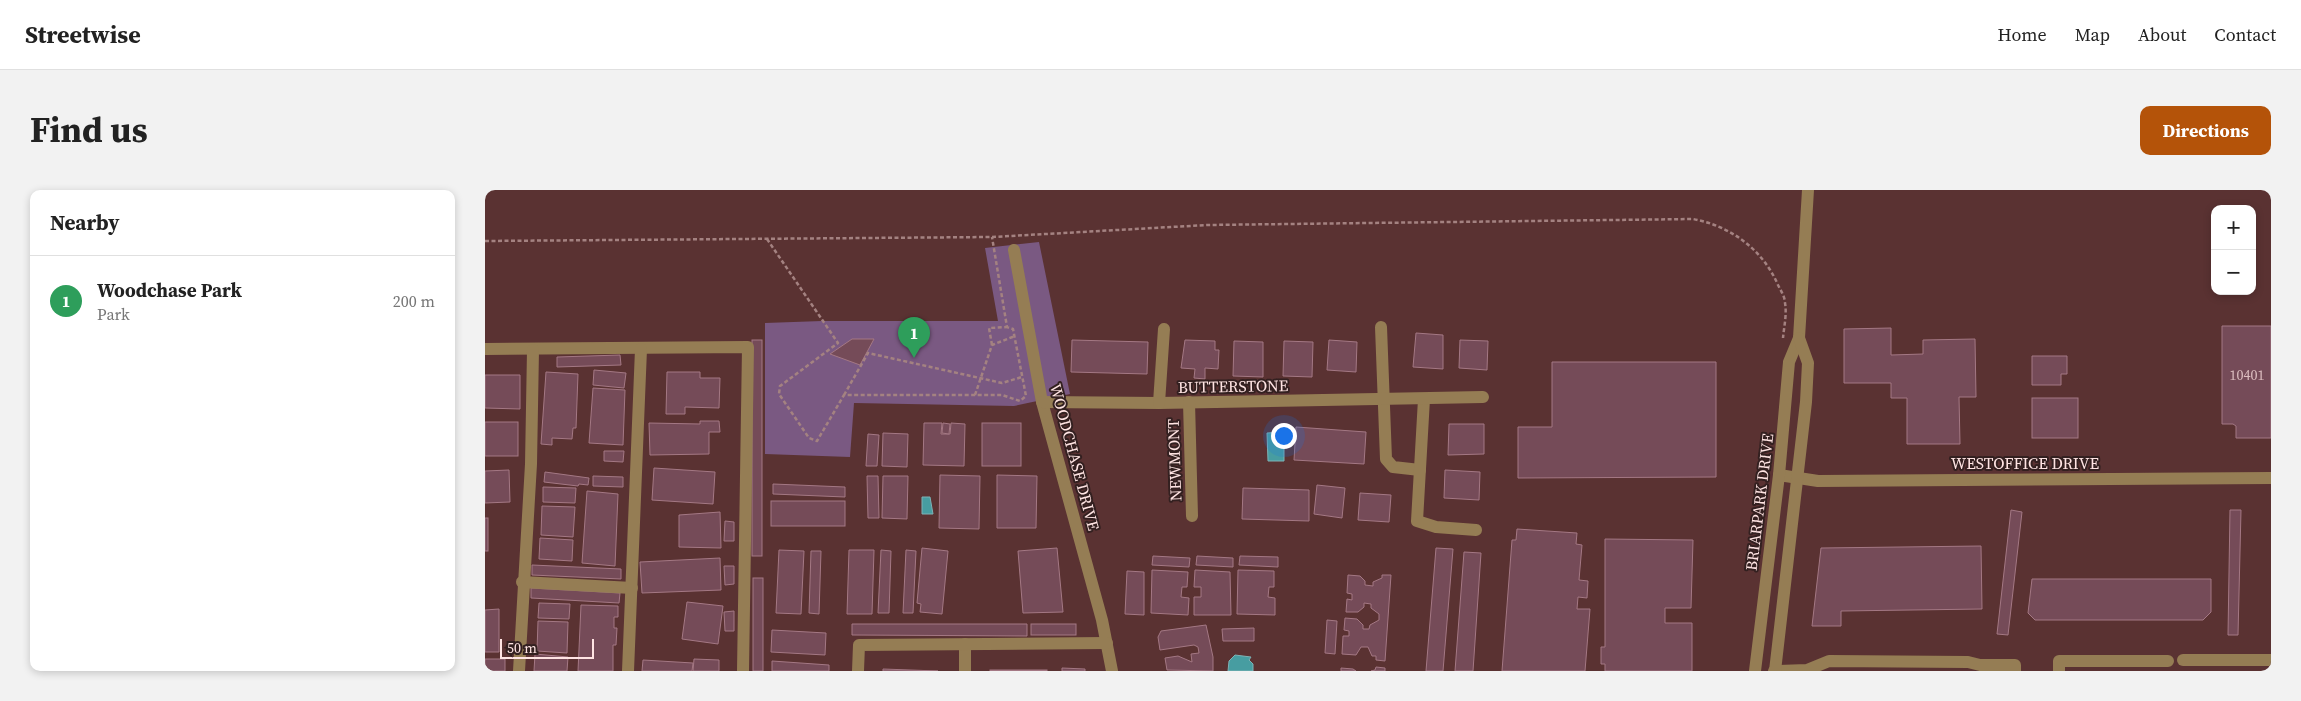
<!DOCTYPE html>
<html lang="en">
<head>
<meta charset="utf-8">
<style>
	body { margin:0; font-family:"Source Serif 4",serif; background:#f2f2f2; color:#222 }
	.controls { position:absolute; right:15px; top:15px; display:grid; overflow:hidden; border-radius:10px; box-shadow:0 2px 8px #0003 }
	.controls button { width:45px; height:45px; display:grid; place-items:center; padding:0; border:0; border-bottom:1px solid #e0e0e0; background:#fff; color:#222; font:25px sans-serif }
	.scale { position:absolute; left:15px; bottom:12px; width:94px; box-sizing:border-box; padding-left:5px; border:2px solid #ffe4e3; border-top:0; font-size:14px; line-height:18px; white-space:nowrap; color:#ffe4e3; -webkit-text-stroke:4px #332020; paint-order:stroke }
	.you { position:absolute; left:798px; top:245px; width:18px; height:18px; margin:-12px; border:4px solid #fff; border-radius:50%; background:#1a73e8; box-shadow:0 0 0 8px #1a73e833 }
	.badge { display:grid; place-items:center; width:32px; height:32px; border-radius:50%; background:#b45309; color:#fff; font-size:16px; font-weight:700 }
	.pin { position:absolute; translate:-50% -41px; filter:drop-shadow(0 1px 2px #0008) }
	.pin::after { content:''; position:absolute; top:26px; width:18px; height:15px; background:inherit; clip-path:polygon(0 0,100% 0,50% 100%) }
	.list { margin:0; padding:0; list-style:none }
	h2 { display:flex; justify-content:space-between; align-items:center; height:65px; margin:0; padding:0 20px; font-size:21px }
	h2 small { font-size:16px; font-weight:400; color:#767676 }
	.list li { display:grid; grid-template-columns:32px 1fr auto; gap:15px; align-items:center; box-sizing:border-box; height:90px; padding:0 20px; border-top:1px solid #e0e0e0 }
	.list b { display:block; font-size:19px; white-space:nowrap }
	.list p { margin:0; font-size:16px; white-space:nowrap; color:#767676 }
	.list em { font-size:16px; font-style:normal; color:#767676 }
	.map { position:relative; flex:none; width:1786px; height:481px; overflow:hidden; border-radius:10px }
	header { display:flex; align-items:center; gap:30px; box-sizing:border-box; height:70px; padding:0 25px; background:#fff; border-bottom:1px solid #e0e0e0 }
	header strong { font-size:24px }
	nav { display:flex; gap:28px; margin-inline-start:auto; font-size:18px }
	.intro { display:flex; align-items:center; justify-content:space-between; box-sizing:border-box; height:120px; padding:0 30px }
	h1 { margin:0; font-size:35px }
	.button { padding:12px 22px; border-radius:10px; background:#b45309; color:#fff; font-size:18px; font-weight:700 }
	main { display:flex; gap:30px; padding:0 30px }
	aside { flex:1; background:#fff; border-radius:10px; box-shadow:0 2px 8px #0003 }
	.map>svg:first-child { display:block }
	.green { fill:#7a5982 }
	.water { fill:#479da1; stroke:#7eb2b5 }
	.building { fill:#754b58; stroke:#a47884 }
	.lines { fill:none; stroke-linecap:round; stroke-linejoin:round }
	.path { stroke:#a48281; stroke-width:2.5; stroke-dasharray:4 2.5; stroke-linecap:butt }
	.minor { stroke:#957d54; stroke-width:12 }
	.labels { text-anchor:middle; stroke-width:4; stroke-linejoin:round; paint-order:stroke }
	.number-label { font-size:14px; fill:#dcbec0 }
	.street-label { font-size:16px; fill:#ffe4e3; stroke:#332020 }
</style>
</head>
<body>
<header>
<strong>Streetwise</strong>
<nav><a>Home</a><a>Map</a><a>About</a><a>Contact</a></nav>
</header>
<div class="intro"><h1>Find us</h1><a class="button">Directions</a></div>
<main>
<aside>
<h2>Nearby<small></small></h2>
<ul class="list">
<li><span class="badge" style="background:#2e9e5b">1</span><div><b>Woodchase Park</b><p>Park</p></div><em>200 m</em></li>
</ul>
</aside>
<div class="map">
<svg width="1786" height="481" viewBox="0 0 1786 481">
	<rect width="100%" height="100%" fill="#5a3232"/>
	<polygon class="green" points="554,52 585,204 529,216 369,213 365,267 280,264 280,133 337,131 513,131 500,58"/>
	<g class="water">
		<polygon points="799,242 799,271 783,271 782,243"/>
		<polygon points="437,307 445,307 448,324 437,324"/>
		<polygon points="750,465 766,467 764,470 768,474 768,481 743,481 744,471"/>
	</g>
	<g class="building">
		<polygon points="1737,136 1786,136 1786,248 1751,248 1751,236 1748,234 1737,234"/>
		<polygon points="1406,138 1406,165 1438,164 1438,150 1490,149 1491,207 1474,207 1475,254 1422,254 1422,208 1406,208 1406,193 1359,193 1359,139"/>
		<polygon points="931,143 958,145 958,179 928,177"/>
		<polygon points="367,149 389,149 375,175 345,164"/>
		<rect x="267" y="150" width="10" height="216"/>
		<polygon points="587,150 663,152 662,184 586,182"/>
		<polygon points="700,150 730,151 730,160 734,160 733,179 720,178 720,189 709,188 710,179 696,178"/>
		<polygon points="844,150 872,152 871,182 842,180"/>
		<polygon points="975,150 1003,151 1002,180 974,178"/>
		<polygon points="749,151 778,152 778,187 748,186"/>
		<polygon points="799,151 828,152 827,187 798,186"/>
		<polygon points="135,165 136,175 72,177 72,167"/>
		<polygon points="1547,166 1582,166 1582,184 1576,184 1576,195 1547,195"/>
		<polygon points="1067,172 1231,172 1231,287 1033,288 1033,237 1067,237"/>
		<polygon points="109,180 141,183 139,198 108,195"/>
		<polygon points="61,182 93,184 91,238 88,238 87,249 67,248 67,255 56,254"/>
		<polygon points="182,182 215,182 215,188 235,188 234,218 200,217 200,224 181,224"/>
		<polygon points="0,185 35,185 35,219 0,218"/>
		<polygon points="108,198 140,200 138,255 104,253"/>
		<rect x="1547" y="208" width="46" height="40"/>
		<polygon points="215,231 234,231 235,242 224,242 224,264 165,265 164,233 215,234"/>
		<rect x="0" y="232" width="33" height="34"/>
		<polygon points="439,233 457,233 456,244 465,244 466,233 480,234 479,276 438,275"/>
		<polygon points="458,233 465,234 464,244 457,243"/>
		<rect x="497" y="233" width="39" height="43"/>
		<polygon points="964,234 999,234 999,264 963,265"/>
		<polygon points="811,237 881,242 879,274 809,270"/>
		<polygon points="398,243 423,244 422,277 397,276"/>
		<polygon points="383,244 394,245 392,276 381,276"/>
		<polygon points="119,261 139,261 138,272 119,271"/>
		<polygon points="169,278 230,282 228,314 167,310"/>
		<polygon points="24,280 25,312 0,313 0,281"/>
		<polygon points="960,280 995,282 994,310 959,308"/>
		<polygon points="60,282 104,288 103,295 94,294 93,296 59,292"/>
		<polygon points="455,285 495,286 494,339 454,338"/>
		<polygon points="512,285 552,286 551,338 512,338"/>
		<polygon points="108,286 138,287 138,297 108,296"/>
		<polygon points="382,286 393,286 394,328 383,328"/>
		<polygon points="398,286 423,286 422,329 397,328"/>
		<polygon points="288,294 360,297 360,307 288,304"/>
		<polygon points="832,295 860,298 857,328 829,324"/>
		<polygon points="58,297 91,298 90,313 58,312"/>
		<polygon points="758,298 824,300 824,331 757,329"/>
		<polygon points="102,301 133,304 130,376 97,373"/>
		<polygon points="875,303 906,305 904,332 873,330"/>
		<rect x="286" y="311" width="74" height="25"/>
		<polygon points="57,316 90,317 88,347 56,345"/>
		<polygon points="1526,320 1537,322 1523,445 1512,444"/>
		<polygon points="1745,320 1756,320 1753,445 1743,445"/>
		<polygon points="235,322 236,358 194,357 194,325"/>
		<rect x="0" y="328" width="3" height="33"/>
		<polygon points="240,331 249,332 249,351 239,351"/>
		<polygon points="1032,339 1092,343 1091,354 1097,355 1094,390 1103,391 1102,408 1093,407 1092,419 1105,419 1100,481 1017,481 1027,350 1031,350"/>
		<polygon points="55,348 88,350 87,371 54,369"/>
		<polygon points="1120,349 1208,350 1206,418 1180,418 1180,433 1207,433 1207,481 1120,481 1120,474 1116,474 1116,457 1120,457"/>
		<polygon points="1496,356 1497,419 1356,421 1356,436 1327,436 1336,358"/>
		<polygon points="437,358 463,361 457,424 435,422 436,414 432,413"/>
		<polygon points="572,358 578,422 538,423 533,361"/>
		<polygon points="951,358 968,359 958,481 941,481"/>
		<polygon points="294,360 319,361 316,424 291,423"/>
		<polygon points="364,360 389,360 387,424 362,424"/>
		<polygon points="396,360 406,361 404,423 393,423"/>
		<polygon points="421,360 431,361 428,423 418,423"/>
		<polygon points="326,361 336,361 334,424 324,423"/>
		<polygon points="979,362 996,363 988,481 970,481"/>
		<polygon points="668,366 705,368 704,377 667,375"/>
		<polygon points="712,366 748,368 748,377 711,375"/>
		<polygon points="755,366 793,367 793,377 754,375"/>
		<polygon points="235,368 236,400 157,403 155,372"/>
		<polygon points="47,375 136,379 136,389 47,385"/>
		<polygon points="239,376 249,376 249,394 240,395"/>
		<polygon points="667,380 703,382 702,397 697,397 696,407 704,408 703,425 666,423"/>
		<polygon points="710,380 745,382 746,425 709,425 709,407 716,407 716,397 709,397"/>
		<polygon points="753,380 789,381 789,397 784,397 783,407 790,408 790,425 752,424"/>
		<polygon points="642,381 659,382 659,425 640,424"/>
		<polygon points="863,385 875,386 880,391 880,395 888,396 888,392 897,388 897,385 906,385 900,471 891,470 891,466 887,466 883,457 876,457 871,465 857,464 858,446 864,446 864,441 859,440 860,428 872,429 878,435 878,439 884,439 885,435 894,430 894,424 886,418 886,414 879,413 879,417 873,422 861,422 862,409 867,410 867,404 862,403"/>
		<rect x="268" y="388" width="10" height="93"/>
		<polygon points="1547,389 1726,389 1726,422 1718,430 1550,430 1543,423"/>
		<polygon points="46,398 135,403 134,413 46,408"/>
		<polygon points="202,412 238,416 233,454 197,449"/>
		<polygon points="54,413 85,414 84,429 53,428"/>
		<polygon points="96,415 133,416 133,427 129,427 129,438 132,438 131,455 128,455 128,481 93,481"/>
		<polygon points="14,419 14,462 0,462 0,420"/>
		<polygon points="249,421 249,441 240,441 239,422"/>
		<polygon points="842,430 852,431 850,464 840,463"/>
		<polygon points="53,431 83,432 82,463 52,461"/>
		<polygon points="367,434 542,434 542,446 367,445"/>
		<rect x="546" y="434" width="45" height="11"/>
		<polygon points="721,435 728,467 728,481 682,480 680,468 693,466 707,472 706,464 714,463 713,457 709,455 675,460 673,447 676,441"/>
		<polygon points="769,438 769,451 738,451 737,439"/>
		<polygon points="287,440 341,443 340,465 286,462"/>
		<polygon points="50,464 83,467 82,481 49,481"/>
		<rect x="0" y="469" width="20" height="12"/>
		<polygon points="209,469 234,470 234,481 208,481"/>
		<polygon points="158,470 208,473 207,481 157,481"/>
		<polygon points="287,471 344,475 344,481 287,481"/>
		<polygon points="891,477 900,478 900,481 886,481 890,480"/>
		<polygon points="577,478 600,479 600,481 577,481"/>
		<polygon points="856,478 868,479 871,481 856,481"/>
		<polygon points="398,479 453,481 398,481"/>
		<rect x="505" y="480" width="57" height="1"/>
	</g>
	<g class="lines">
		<g class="path">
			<polyline points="282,49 353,153 295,196 294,204 324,248 332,251 359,205 517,205 535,211 541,206 528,139 522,137 507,47"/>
			<path d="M0,51L507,47L722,35L1208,29C1246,36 1278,60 1293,95C1296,101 1300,107 1300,113C1302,124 1299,137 1298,148"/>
			<polyline points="507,155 504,138 522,137"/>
			<polyline points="359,205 383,163 517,193 537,187"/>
			<polyline points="490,205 507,155 530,146"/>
		</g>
		<g class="minor">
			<polyline points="529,60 557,212 617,430 627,481"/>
			<polyline points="896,137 901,269 908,277 935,280"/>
			<polyline points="0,159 263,157 258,481"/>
			<polyline points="939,209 932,331 951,337 991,340"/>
			<polyline points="557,212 674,213 998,207"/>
			<polyline points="704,212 707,326"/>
			<polyline points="674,213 679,139"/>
			<polyline points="1294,285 1333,291 1786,288"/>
			<polyline points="37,392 147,398"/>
			<polyline points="480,454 480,481"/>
			<polyline points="1698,470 1786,470"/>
			<polyline points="34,481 46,274 48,160"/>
			<polyline points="143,481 156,159"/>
			<polyline points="373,481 374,455 622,453"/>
			<polyline points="1270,481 1294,285 1304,172 1314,148 1323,0"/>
			<polyline points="1289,481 1322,480 1344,471 1483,472 1495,475 1530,475 1530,481"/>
			<polyline points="1290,481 1321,212 1323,173 1314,148"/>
			<polyline points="1574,481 1574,471 1683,471"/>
		</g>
	</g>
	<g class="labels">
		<g class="number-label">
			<text x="1762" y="190">10401</text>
		</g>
		<g class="street-label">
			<text transform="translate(748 196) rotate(-1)" y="6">BUTTERSTONE</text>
			<text transform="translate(590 267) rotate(75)" y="6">WOODCHASE DRIVE</text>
			<text transform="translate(689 270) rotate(-92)" y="6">NEWMONT</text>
			<text x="1540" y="279">WESTOFFICE DRIVE</text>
			<text transform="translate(1274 312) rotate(-83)" y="6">BRIARPARK DRIVE</text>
		</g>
	</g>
</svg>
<div class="controls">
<button>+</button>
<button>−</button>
</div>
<div class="scale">50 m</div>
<div class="you"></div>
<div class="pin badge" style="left:429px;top:168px;background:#2e9e5b">1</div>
</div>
</main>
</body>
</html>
